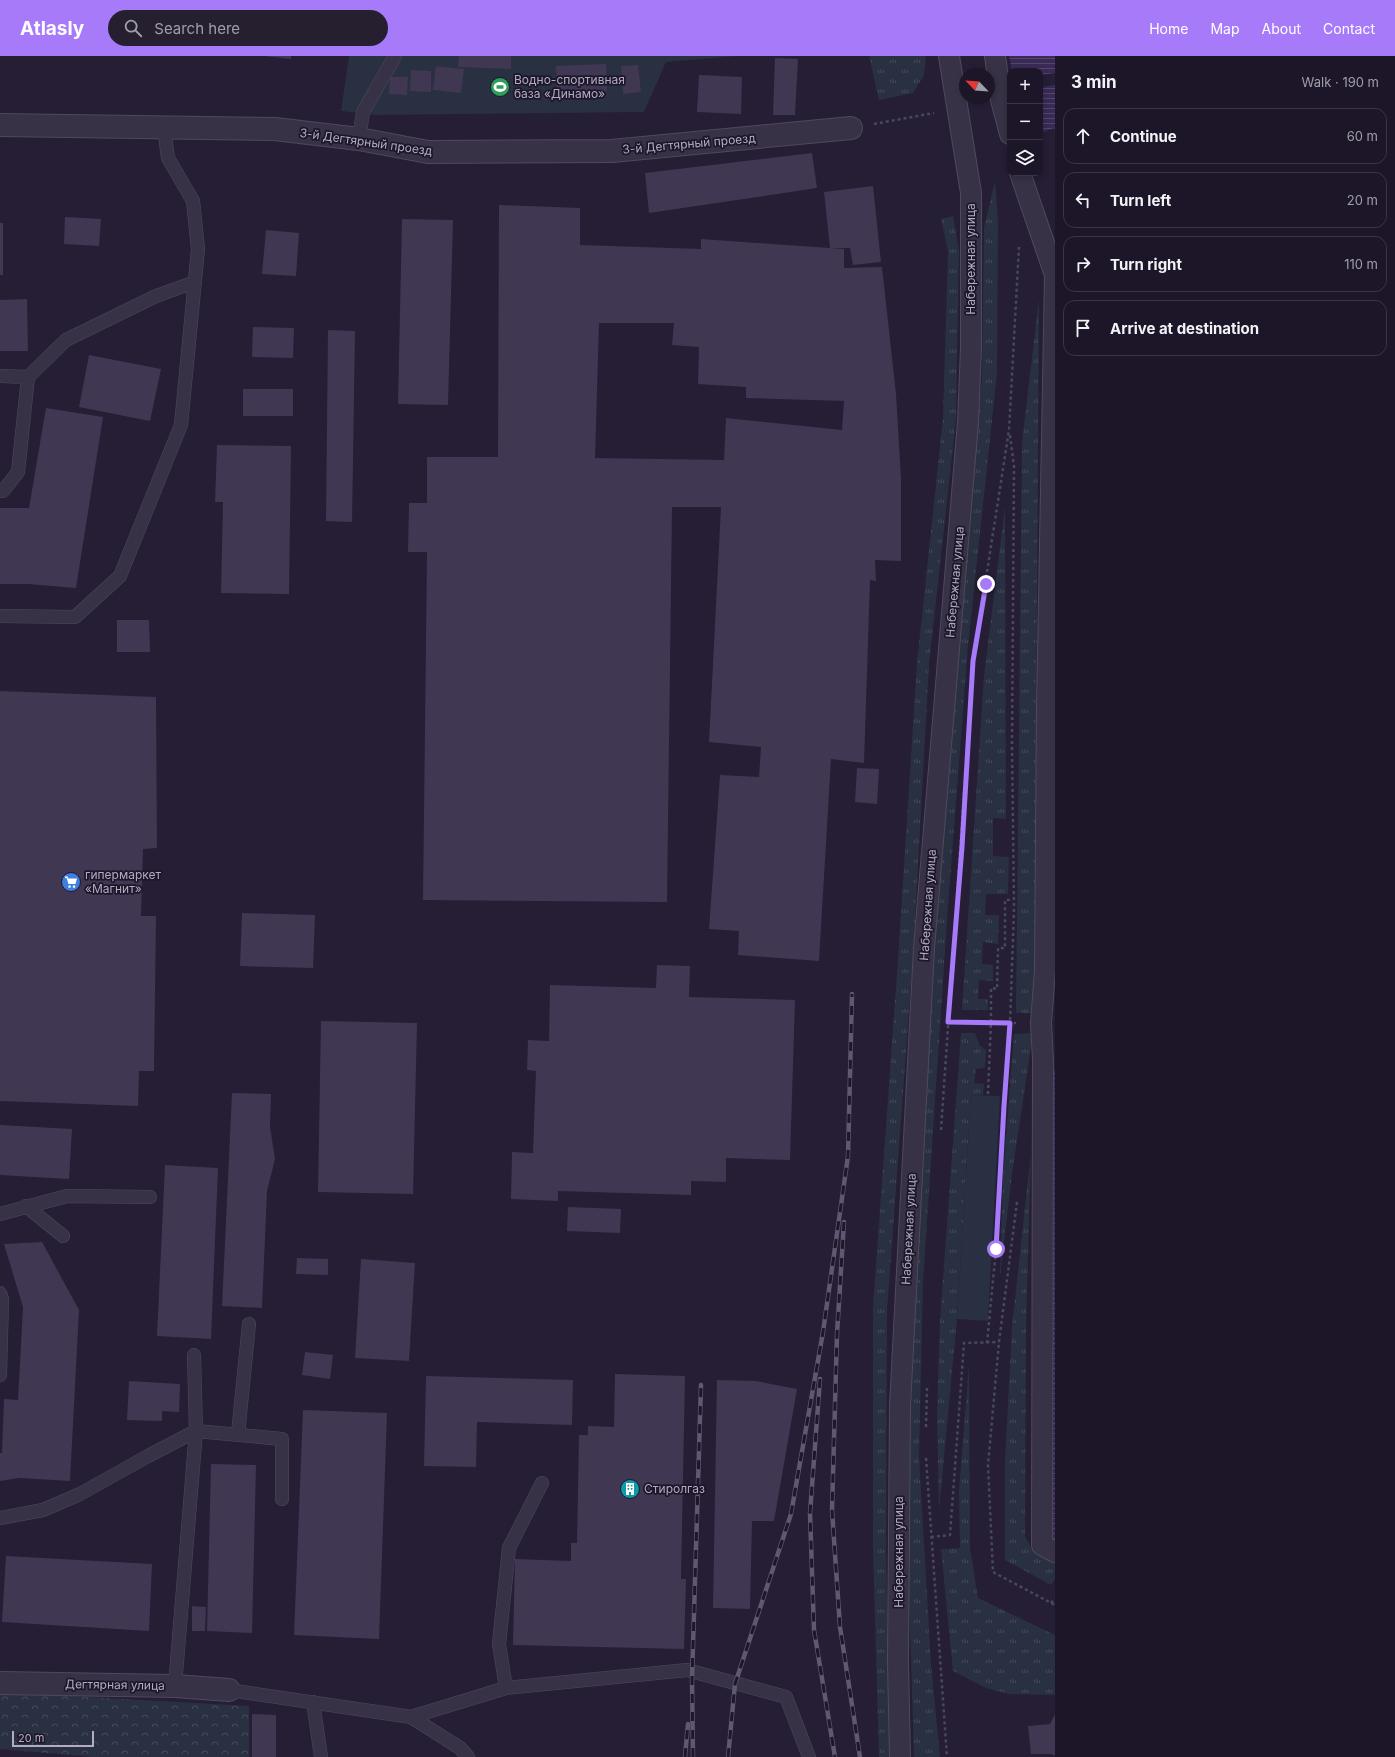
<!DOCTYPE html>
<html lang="en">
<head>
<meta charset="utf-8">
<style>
	body { margin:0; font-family:Inter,sans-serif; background:#251f30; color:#f1f3f6 }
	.controls { position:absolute; right:12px; top:12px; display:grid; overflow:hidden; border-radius:8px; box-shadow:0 2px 6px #0003 }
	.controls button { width:36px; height:36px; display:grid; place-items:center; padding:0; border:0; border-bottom:1px solid #3a3545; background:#1c1628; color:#f1f3f6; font:20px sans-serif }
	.compass { position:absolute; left:959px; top:12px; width:36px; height:36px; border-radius:50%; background:#1c1628; box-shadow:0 2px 6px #0003; rotate:295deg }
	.scale { position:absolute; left:12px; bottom:10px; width:82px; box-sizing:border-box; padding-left:4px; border:2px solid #b4abc3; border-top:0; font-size:11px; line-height:14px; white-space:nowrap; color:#b4abc3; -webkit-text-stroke:3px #1d172a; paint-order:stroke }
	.stop { position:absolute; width:12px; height:12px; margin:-9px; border:3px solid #a77af9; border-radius:50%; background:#fff }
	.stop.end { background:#a77af9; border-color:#fff; box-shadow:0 1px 4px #0008 }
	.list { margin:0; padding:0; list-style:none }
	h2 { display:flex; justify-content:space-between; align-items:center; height:52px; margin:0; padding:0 16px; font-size:17px }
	h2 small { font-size:13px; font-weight:400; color:#a09fa8 }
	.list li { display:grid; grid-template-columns:26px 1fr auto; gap:12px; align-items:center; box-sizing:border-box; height:56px; margin:0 8px 8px; padding:0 8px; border:1px solid #3a3545; border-radius:12px }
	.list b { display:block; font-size:15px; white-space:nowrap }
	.list em { font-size:13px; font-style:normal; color:#a09fa8 }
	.icon { flex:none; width:22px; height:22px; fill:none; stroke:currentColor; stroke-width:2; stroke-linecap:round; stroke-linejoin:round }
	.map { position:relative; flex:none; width:1055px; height:1701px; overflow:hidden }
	header { display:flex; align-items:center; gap:24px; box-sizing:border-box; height:56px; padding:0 20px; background:#a77af9; color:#fff }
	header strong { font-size:19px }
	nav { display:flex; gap:22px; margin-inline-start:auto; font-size:14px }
	.search { width:280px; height:36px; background:#251f30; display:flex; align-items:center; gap:10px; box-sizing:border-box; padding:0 14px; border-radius:22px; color:#a09fa8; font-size:15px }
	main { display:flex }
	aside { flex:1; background:#1c1628 }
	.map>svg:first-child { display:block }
	.grass { fill:url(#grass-tufts) }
	.forest { fill:url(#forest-crowns) }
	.park { fill:#283041 }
	.water { fill:url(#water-rules) }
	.pier { fill:#251e35 }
	.building { fill:#403753; fill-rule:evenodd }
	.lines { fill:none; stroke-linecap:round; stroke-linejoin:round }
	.service-casing { stroke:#50495e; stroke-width:14 }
	.pedestrian-casing { stroke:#50495e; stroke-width:22 }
	.minor-casing { stroke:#50495e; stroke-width:24 }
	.path { stroke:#47495d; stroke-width:2.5; stroke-dasharray:3 3; stroke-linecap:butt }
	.service { stroke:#383246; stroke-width:13 }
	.pedestrian { stroke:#383246; stroke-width:20 }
	.minor { stroke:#383246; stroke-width:22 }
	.rail-casing { stroke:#605770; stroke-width:4.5 }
	.rail { stroke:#1d172a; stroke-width:3; stroke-dasharray:9; stroke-linecap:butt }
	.route { stroke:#a77af9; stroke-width:5 }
	.labels { text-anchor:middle; stroke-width:3.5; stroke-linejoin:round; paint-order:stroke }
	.poi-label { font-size:12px; fill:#b4abc3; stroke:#1d172a; text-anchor:start }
	.street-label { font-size:12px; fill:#b4abc3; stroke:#1d172a }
</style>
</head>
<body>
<header>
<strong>Atlasly</strong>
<div class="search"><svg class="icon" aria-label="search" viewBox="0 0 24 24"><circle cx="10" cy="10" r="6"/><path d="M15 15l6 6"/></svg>Search here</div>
<nav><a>Home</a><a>Map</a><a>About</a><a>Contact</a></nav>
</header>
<main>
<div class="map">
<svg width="1055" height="1701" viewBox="0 0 1055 1701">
	<defs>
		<pattern id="grass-tufts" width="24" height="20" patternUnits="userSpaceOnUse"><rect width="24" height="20" fill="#283041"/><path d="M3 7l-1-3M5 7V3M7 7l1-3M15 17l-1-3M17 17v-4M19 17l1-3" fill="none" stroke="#454b5b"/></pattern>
		<pattern id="forest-crowns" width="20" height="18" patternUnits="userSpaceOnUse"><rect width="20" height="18" fill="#283041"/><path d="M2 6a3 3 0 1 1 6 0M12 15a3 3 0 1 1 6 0" fill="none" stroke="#454b5b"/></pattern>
		<pattern id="water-rules" width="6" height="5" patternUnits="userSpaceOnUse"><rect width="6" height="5" fill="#382a54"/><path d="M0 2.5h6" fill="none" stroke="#52466b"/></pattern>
	</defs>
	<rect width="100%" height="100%" fill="#251e35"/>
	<g class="grass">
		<polygon points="869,0 926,0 924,19 913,37 879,44"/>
		<polygon points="995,125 998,165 997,317 968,590 948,850 923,1226 919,1400 931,1608 940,1701 914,1701 905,1403 935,852 956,588 982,321 984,172"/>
		<polygon points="953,160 959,195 956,363 929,609 913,900 887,1255 886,1492 890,1701 879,1701 873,1493 873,1251 898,903 917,607 943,362 948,195 941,163"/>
		<polygon points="1039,243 1036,693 1037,815 1034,957 1016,957 1022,386"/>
		<polygon points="1005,451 1006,763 993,762 993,800 1009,801 1008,838 986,838 985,859 999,859 998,888 983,886 982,908 993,909 993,925 979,924 978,943 988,943 988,954 962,954 984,619"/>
		<polygon points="961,977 975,977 980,990 986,994 985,1012 976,1013 974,1027 984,1028 983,1039 971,1039 957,1263 939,1454 937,1360 940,1264"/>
		<polygon points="1033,977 1012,1118 1000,1221 1003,1119 1014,978"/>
		<polygon points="1031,1096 1026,1272 1025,1480 1034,1497 1055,1507 1055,1523 1051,1529 1005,1504 1005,1405 1012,1271"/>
		<polygon points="969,1309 970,1492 978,1542 1055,1579 1055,1639 1009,1638 986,1632 953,1615 941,1493 960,1492 959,1435"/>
	</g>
	<polygon class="forest" points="0,1636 249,1650 249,1701 92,1701 0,1693"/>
	<g class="park">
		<polygon points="349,0 738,0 666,6 644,56 376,59 341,55"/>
		<polygon points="971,1039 1000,1040 988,1265 957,1263"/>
	</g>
	<g class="water">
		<polygon points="1009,0 1055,0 1055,75 1054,72 1043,76 1040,64 1040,15 1012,15"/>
		<polygon points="1053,1013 1055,1014 1055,1492 1044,1473"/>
	</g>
	<polygon class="pier" points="1055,17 1055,29 1040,31 1040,19"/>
	<g class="building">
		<polygon points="264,0 291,0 291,3"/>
		<polygon points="459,0 511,0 511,13 458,11"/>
		<polygon points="775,2 798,3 795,59 773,59"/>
		<polygon points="606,8 607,35 557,37 556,10"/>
		<polygon points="638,9 641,36 623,38 621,10"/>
		<polygon points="436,10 464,13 461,37 433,34"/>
		<polygon points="411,14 431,15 431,36 410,35"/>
		<polygon points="699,19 742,21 741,58 697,56"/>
		<polygon points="390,21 408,21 407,39 389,38"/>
		<polygon points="812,97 817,132 649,157 645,117"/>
		<polygon points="873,130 881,206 853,209 850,192 830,192 824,136"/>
		<path d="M499,149L580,152V189L701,193V183L844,193V212L882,211L896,338L901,423V505L875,504L876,525L870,524L864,707L831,703L819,905L738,899L739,875L709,873L720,719L759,721L761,691L709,686L721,451H672L667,846L423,844L427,496H408L409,447H427V401H498ZM599,267H674L672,289L699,291L698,328L746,331V342L844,345L842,374L726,362L724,404L595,402Z"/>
		<polygon points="65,161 101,163 99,190 64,188"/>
		<polygon points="402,163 453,164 448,349 398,348"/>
		<rect x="0" y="167" width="3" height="52"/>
		<polygon points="266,174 299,177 296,220 262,218"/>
		<polygon points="27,243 28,295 0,295 0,244"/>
		<polygon points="253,271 294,272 293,302 252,301"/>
		<polygon points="328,274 355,275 352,466 326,465"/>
		<polygon points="89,299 161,313 150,365 79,351"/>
		<rect x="243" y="333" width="50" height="27"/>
		<polygon points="46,352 103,361 76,532 28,528 0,528 0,452 29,452"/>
		<polygon points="217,389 291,390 289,538 221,537 223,446 215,446"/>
		<polygon points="117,564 149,564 150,596 117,596"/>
		<polygon points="0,635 156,641 157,792 143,793 141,860 156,860 154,1015 139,1015 138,1050 0,1045"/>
		<polygon points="857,712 879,713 877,748 855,746"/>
		<polygon points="242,857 315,859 313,912 240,910"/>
		<polygon points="657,909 690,910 689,941 795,944 790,1104 726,1102 726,1126 691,1125 691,1139 558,1135 558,1145 511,1143 512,1096 533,1097 536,1015 527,1014 528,984 549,985 550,929 656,932"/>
		<polygon points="321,965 417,967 413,1138 318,1136"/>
		<polygon points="232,1037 271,1038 270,1071 275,1103 267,1135 262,1252 222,1250"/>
		<polygon points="0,1069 72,1073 69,1123 0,1119"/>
		<polygon points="165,1109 218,1112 211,1283 157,1280"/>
		<polygon points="568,1151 621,1153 620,1177 567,1175"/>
		<polygon points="42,1186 79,1254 70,1425 19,1422 0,1425 0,1397 2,1397 4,1343 18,1344 23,1251 4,1188"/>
		<polygon points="297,1202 328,1203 328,1219 296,1218"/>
		<polygon points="361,1203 415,1207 409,1305 355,1302"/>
		<polygon points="305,1296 333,1299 330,1323 302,1319"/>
		<polygon points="615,1318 685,1320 681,1523 686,1523 684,1593 513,1589 515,1503 571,1505 571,1487 577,1487 579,1379 588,1379 588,1370 614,1371"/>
		<polygon points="426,1320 573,1324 572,1369 477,1366 476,1411 424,1410"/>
		<polygon points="717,1324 756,1325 797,1333 774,1465 752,1465 750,1553 713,1552"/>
		<polygon points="129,1325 180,1328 179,1356 162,1355 162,1365 127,1364"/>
		<polygon points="303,1354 387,1357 379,1583 294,1579"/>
		<polygon points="211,1408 256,1409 252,1577 207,1575"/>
		<polygon points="6,1500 152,1508 149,1575 2,1566"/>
		<polygon points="192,1550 206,1551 205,1575 192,1575"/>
		<polygon points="252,1658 276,1659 276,1701 252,1701"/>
		<polygon points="1055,1658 1055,1700 1051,1698 1031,1698 1028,1670 1050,1668"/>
	</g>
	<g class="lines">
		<defs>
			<g id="service">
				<polyline points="359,83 363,56 395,0"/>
				<polyline points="0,320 28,321"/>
				<polyline points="0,434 3,435 18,416 28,321 66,284 156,240 195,226"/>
				<polyline points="0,560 75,561 120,520 181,369 198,193 193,145 168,102 164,72"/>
				<polyline points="26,1150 63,1180"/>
				<polyline points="0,1158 67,1140 150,1141"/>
				<polyline points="0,1237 2,1243 0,1319"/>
				<polyline points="238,1378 249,1268"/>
				<polyline points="0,1462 43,1454 80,1438 148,1400 196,1375 282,1383 282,1443"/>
				<polyline points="175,1630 196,1375 194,1299"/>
				<polyline points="506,1632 499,1588 509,1492 542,1427"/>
				<polyline points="229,1634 411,1661 506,1632 687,1614 786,1641 809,1701"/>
				<polyline points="313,1646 321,1701"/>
				<polyline points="411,1661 460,1692 468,1701"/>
			</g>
			<g id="pedestrian">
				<polyline points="995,0 1001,44 1010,78"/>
				<polyline points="1020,117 1055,219 1047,650 1045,914 1041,967 1043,1004 1042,1489 1055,1496"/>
				<polyline points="900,1701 898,1606 900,1349 924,892 968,366 971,292 971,137 949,0"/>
			</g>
			<g id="minor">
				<polyline points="0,69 275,73 359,83 428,96 612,95 851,72"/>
				<polyline points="0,1627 175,1630 229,1634"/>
			</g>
		</defs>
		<use href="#service" class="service-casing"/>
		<use href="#pedestrian" class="pedestrian-casing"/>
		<use href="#minor" class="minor-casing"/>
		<g class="path">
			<polyline points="874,68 934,57"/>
			<polyline points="976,587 1009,374 1019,191"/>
			<polyline points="948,966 1016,967"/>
			<polyline points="988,1038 991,966 991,932 997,933 998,892 1005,892 1005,844 1013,844"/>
			<polyline points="941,1074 968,676"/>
			<polyline points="1017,1146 999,1286 988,1409 993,1516 1055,1549"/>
			<polyline points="987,1287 996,1193 1003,1050 1010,967 1014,853 1012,688 1014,410 1010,379"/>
			<polyline points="926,1371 927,1332"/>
			<polyline points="926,1402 947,1701"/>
			<polyline points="931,1481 950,1479 964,1287 999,1286"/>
			<polyline points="1051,1547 1055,1542"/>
		</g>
		<use href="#service" class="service"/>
		<use href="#pedestrian" class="pedestrian"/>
		<use href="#minor" class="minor"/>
		<defs>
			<g id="rail">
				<polyline points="844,1166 837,1278 832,1454 840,1571 860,1701"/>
				<polyline points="820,1323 810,1457 814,1574 835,1701"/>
				<polyline points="685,1701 688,1668"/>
				<polyline points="693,1701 692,1623 701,1329"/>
				<polyline points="728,1701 735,1628 791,1458 823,1276 848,1100 852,938"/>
			</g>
		</defs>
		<use href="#rail" class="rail-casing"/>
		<use href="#rail" class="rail"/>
	</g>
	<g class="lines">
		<polyline class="route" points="986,528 973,605 962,791 948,966 1010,967 1004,1050 996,1193"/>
	</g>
	<defs>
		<symbol id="stadium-disc" viewBox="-11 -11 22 22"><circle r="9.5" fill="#2e9e5b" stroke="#1d172a"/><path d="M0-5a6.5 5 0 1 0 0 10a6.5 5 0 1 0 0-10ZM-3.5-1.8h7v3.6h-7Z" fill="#fff"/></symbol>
		<symbol id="supermarket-disc" viewBox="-11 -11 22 22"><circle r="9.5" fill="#3f7fe0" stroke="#1d172a"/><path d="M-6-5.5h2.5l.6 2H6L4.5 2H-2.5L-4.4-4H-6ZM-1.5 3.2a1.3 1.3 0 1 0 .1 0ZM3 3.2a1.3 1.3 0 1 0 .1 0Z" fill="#fff"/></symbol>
		<symbol id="building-disc" viewBox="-11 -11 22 22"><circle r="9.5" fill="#0f9aa8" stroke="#1d172a"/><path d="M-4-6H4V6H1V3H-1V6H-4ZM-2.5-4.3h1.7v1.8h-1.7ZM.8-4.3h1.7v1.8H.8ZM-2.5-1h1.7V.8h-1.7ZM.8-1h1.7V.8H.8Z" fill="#fff"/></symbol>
	</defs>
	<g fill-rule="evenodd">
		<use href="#stadium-disc" x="489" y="20" width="22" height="22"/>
		<use href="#supermarket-disc" x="60" y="815" width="22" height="22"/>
		<use href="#building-disc" x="619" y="1422" width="22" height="22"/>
	</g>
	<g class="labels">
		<g class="poi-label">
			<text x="514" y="28">Водно-спортивная<tspan x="514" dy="14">база «Динамо»</tspan></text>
			<text x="85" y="823">гипермаркет<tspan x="85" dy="14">«Магнит»</tspan></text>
			<text x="644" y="1437">Стиролгаз</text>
		</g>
		<g class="street-label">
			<text transform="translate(366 86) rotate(8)" y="4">3-й Дегтярный проезд</text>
			<text transform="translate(689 88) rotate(-5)" y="4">3-й Дегтярный проезд</text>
			<text transform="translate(971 203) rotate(-90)" y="4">Набережная улица</text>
			<text transform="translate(955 526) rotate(-85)" y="4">Набережная улица</text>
			<text transform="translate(928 849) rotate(-86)" y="4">Набережная улица</text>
			<text transform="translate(909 1173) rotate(-87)" y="4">Набережная улица</text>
			<text transform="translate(899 1496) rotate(-90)" y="4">Набережная улица</text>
			<text transform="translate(115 1629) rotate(1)" y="4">Дегтярная улица</text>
		</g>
	</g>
</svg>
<div class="controls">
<button>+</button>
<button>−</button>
<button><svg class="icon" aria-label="layers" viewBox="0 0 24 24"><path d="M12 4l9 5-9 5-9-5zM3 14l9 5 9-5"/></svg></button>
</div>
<svg class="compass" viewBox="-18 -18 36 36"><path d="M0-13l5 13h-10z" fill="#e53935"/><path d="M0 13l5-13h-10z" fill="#a09fa8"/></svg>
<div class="scale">20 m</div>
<div class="stop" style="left:996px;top:1193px"></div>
<div class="stop end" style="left:986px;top:528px"></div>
</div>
<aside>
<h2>3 min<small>Walk · 190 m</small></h2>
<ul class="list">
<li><svg class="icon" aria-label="ahead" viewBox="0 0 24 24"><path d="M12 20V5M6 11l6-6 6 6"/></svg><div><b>Continue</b></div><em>60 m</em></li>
<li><svg class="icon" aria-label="left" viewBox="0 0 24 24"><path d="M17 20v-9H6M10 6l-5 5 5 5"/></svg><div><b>Turn left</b></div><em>20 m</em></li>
<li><svg class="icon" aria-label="right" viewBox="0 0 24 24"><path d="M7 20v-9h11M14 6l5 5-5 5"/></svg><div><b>Turn right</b></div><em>110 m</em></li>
<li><svg class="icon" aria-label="arrive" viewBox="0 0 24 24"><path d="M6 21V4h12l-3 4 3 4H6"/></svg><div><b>Arrive at destination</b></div></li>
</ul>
</aside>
</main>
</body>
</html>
